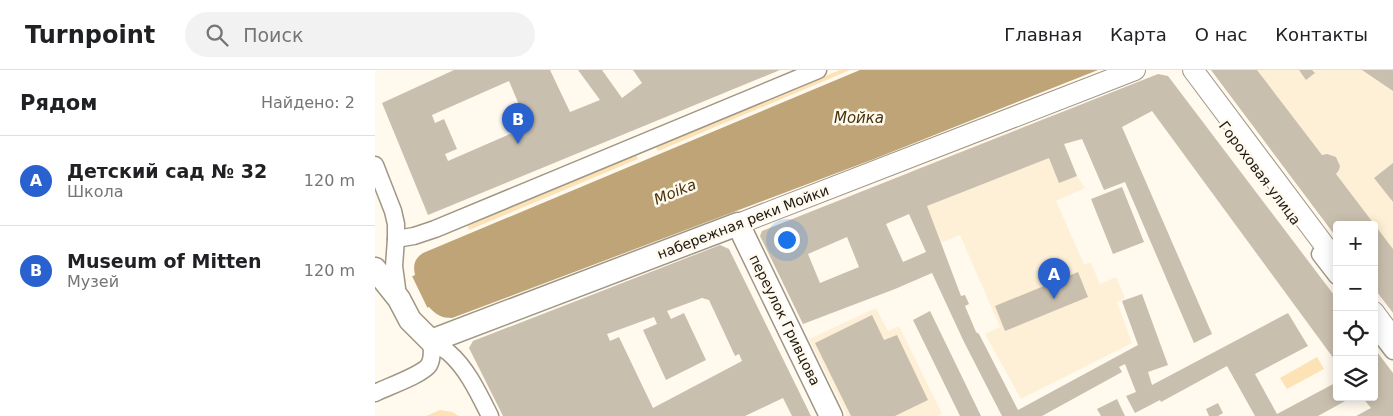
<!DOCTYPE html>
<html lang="ru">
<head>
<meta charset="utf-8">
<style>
	body { margin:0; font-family:"DejaVu Sans",sans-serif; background:#f2f2f2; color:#202124 }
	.controls { position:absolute; right:15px; bottom:15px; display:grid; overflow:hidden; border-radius:5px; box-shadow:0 2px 12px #0003 }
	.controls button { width:45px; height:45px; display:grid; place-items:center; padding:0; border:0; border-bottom:1px solid #e0e0e0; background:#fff; color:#202124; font:25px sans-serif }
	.you { position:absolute; left:411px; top:169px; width:18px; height:18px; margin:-12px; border:4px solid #fff; border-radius:50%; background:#1a73e8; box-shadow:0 0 0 8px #1a73e833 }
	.badge { display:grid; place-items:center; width:32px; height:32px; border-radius:50%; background:#2962cf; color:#fff; font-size:16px; font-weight:700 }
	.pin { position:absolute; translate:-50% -41px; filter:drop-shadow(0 1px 2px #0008) }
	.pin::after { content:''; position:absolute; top:26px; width:18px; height:15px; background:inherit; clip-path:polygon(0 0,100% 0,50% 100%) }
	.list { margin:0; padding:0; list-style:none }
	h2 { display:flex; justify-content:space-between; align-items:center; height:65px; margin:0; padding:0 20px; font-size:21px }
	h2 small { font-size:16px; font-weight:400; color:#757577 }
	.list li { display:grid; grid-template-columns:32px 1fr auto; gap:15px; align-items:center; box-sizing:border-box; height:90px; padding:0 20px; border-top:1px solid #e0e0e0 }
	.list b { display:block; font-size:19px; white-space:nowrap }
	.list p { margin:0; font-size:16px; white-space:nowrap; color:#757577 }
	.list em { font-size:16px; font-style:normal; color:#757577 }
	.icon { flex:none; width:28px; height:28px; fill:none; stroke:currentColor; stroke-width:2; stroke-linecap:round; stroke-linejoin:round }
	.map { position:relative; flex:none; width:1018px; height:346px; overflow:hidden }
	header { display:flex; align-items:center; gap:30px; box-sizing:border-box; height:70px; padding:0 25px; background:#fff; border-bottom:1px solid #e0e0e0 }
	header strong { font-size:24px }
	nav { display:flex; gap:28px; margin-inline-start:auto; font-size:18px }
	.search { width:350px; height:45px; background:#f2f2f2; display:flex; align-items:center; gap:12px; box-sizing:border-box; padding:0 18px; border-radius:28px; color:#757577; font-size:19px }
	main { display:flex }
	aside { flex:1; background:#fff }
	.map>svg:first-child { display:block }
	.built { fill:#fef0d7 }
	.green { fill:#fce2b4 }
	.water { fill:#bea476 }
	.pier { fill:#fff9ee }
	.building { fill:#c9bfae; fill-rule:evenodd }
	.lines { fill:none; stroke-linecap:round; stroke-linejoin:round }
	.minor-casing { stroke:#9f9685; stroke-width:19 }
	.tertiary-casing { stroke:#9f9685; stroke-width:22 }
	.secondary-casing { stroke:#9f9685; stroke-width:25 }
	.minor { stroke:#fff; stroke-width:16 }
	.tertiary { stroke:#fff; stroke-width:20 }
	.secondary { stroke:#fff; stroke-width:22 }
	.labels { text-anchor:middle; stroke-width:5; stroke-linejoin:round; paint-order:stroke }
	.street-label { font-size:14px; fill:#1c1812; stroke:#fff9ee }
	.water-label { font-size:15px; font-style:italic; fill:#46330d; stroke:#fff9ee }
</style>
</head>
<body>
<header>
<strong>Turnpoint</strong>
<div class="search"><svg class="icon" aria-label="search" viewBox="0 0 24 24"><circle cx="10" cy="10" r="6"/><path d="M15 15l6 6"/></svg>Поиск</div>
<nav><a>Главная</a><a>Карта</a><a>О нас</a><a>Контакты</a></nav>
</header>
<main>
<aside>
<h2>Рядом<small>Найдено: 2</small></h2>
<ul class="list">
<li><span class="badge">A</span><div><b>Детский сад № 32</b><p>Школа</p></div><em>120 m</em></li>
<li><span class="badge">B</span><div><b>Museum of Mitten</b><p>Музей</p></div><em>120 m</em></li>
</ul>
</aside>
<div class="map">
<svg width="1018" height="346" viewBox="0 0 1018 346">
	<rect width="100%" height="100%" fill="#fff9ee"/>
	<g class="built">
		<polygon points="836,0 1018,0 1018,243 999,155 962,155 962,168"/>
		<polygon points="678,45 702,106 710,118 681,131 709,194 716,193 725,214 741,207 750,228 742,232 757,273 646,329 610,264 625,257 585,165 565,173 537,101"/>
		<polygon points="501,238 513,261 524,256 567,344 562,346 472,346 434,269"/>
	</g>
	<g class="green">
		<polygon points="465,0 475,0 283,81 281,77"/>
		<polygon points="261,85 263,89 94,160 92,154"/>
		<polygon points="942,287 949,299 912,319 905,308"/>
		<polygon points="65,340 77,342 84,346 51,346"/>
	</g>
	<path class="water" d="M485,0H723L499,89L77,248C67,248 61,245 54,237L0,263V224L40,205C38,196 39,189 48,183Z"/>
	<polygon class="pier" points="37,206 53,239 0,264 0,223"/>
	<g class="building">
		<path d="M79,0H175L195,42L225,30L203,0H227L247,28L267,13L258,0H405L53,145L7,33ZM134,11L153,56L73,91L70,84L82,79L69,49L60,53L57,45Z"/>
		<polygon points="836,0 882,0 947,85 952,84 961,87 965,96 964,100 961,104 1018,179 1018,243 999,218 999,155 962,155 962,168"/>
		<polygon points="924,0 937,0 940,3 931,10"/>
		<polygon points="987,0 1018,0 1018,21"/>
		<path d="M783,4L793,6L962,229V293L777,41L747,57L837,264L819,273L750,112L729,120L707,69L689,74L702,106L684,113L674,88L552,136L586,226L590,225L594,234L590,236L601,262L604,264L643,340L763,275L747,231L767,224L793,295L773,302L777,315L913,243L933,276L880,304L902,344L962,312V327H970L972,330L943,346H880L852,296L786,332L785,330L760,343L751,326L761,322L750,294L744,297L747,302L667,346H627L589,272L557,203L520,219L428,254L385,166L387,161ZM534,144L551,182L528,192L511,154ZM472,167L484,197L445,213L433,184Z"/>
		<polygon points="1018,93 1018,132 999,108"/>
		<polygon points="747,117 769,172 738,184 716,129"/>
		<path d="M345,175L354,179L436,346H417L408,328L370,346H128L94,278L98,271ZM327,228L334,230L360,286L364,284L367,291L278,338L244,267L235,271L232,264L279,247L282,254L268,260L291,310L331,290L309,243L296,249L292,241Z"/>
		<polygon points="703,202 713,227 630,261 620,236"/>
		<polygon points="555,241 606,346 585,346 538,250"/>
		<polygon points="497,245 509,270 522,265 553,330 520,346 476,346 440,273"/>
		<polygon points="999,278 1018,303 1018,346 981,346 996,338 987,327 999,327"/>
		<polygon points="742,329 750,346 726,346 722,339"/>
		<polygon points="843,333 848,343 843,346 834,346 831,339"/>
	</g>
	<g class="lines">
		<defs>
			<g id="minor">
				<polyline points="0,95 18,141 21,154 21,169 19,196 23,226"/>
				<polyline points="21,169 39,166 60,159 443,0"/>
				<polyline points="945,184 962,206"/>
				<polyline points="1002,260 1018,281"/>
				<path d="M56,271C62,275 68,278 73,282C92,298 104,324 115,346"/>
				<path d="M0,323C12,317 47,305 54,295C58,288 57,278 56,271"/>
			</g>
			<g id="tertiary">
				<polyline points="818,0 962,192"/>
				<polyline points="363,154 760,0"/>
				<polyline points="999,242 1018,268"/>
			</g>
			<polyline id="secondary" points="0,199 24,229 35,250 56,271 363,154 456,346"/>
		</defs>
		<use href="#minor" class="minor-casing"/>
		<use href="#tertiary" class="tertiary-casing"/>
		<use href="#secondary" class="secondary-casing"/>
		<use href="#minor" class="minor"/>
		<use href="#tertiary" class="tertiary"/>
		<use href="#secondary" class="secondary"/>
	</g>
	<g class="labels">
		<g class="street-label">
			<text transform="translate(885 103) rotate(53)" y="5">Гороховая улица</text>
			<text transform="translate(368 152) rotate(-21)" y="5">набережная реки Мойки</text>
			<text transform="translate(410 250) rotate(64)" y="5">переулок Гривцова</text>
		</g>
		<g class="water-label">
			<text x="484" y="53">Мойка</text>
			<text transform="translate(300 122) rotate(-22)" y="5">Moika</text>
		</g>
	</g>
</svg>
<div class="controls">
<button>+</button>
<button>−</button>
<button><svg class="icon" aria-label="locate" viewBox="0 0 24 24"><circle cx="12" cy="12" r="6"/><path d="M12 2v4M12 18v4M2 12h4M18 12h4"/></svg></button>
<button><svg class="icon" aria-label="layers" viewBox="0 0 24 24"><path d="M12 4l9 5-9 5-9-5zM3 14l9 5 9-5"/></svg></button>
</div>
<div class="you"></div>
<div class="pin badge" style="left:679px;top:229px">A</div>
<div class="pin badge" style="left:143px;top:74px">B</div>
</div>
</main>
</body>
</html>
